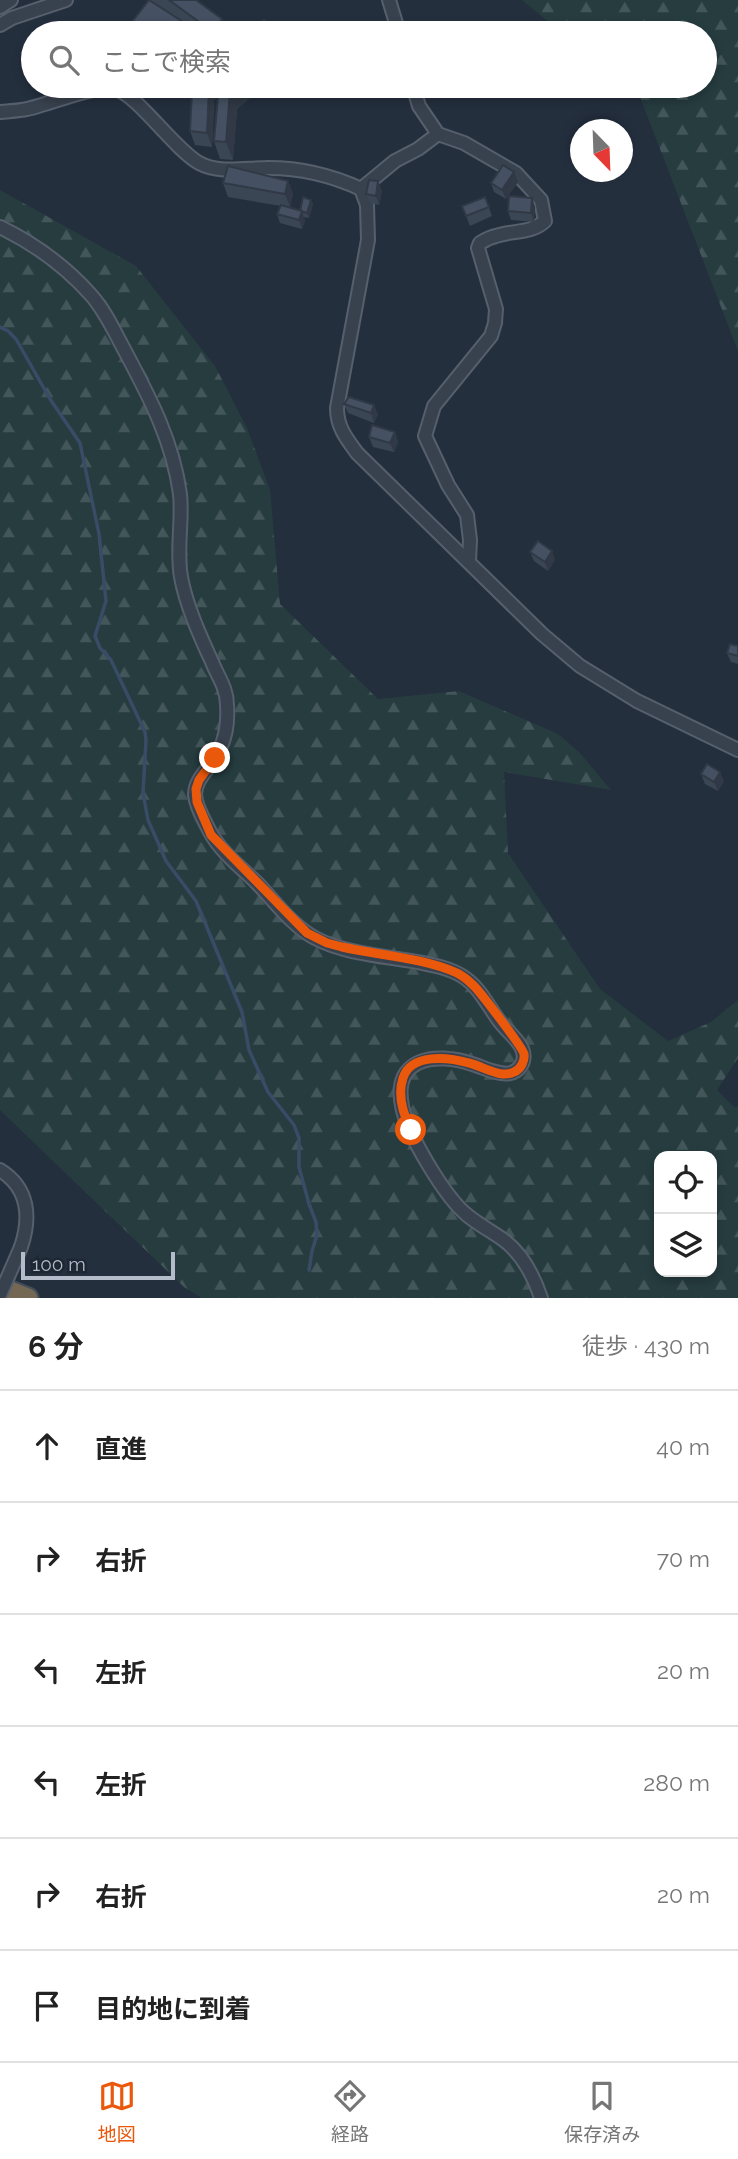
<!DOCTYPE html>
<html lang="ja">
<head>
<meta charset="utf-8">
<style>
	body { margin:0; font-family:Raleway,"Noto Sans JP",sans-serif; background:#f6f6f6; color:#222 }
	.controls { position:absolute; right:21px; bottom:21px; display:grid; overflow:hidden; border-radius:14px; box-shadow:0 4px 10px #0003 }
	.controls button { width:63px; height:63px; display:grid; place-items:center; padding:0; border:0; border-bottom:2px solid #e0e0e0; background:#fff; color:#222; font:35px sans-serif }
	.compass { position:absolute; left:570px; top:119px; width:63px; height:63px; border-radius:50%; background:#fff; box-shadow:0 4px 10px #0003; rotate:157deg }
	.scale { position:absolute; left:21px; bottom:18px; width:154px; box-sizing:border-box; padding-left:7px; border:4px solid #b4bcc9; border-top:0; font-size:19px; line-height:24px; white-space:nowrap; color:#b4bcc9; -webkit-text-stroke:5px #1d2633; paint-order:stroke }
	.stop { position:absolute; width:21px; height:21px; margin:-16px; border:5px solid #ea580c; border-radius:50%; background:#fff }
	.stop.end { background:#ea580c; border-color:#fff; box-shadow:0 2px 7px #0008 }
	.list { margin:0; padding:0; list-style:none }
	h2 { display:flex; justify-content:space-between; align-items:center; height:91px; margin:0; padding:0 28px; font-size:30px }
	h2 small { font-size:23px; font-weight:400; color:#767676 }
	.list li { display:grid; grid-template-columns:46px 1fr auto; gap:21px; align-items:center; box-sizing:border-box; height:112px; padding:0 28px; border-top:2px solid #e0e0e0 }
	.list b { display:block; font-size:26px; white-space:nowrap }
	.list em { font-size:23px; font-style:normal; color:#767676 }
	.icon { flex:none; width:38px; height:38px; fill:none; stroke:currentColor; stroke-width:2; stroke-linecap:round; stroke-linejoin:round }
	.map { position:relative; flex:none; width:738px; height:1298px; overflow:hidden }
	.search { position:absolute; background:#fff; box-shadow:0 4px 10px #0003; left:21px; right:21px; top:21px; height:77px; display:flex; align-items:center; gap:18px; box-sizing:border-box; padding:0 24px; border-radius:38px; color:#767676; font-size:26px }
	.sheet { height:763px; background:#fff }
	nav { display:flex; justify-content:space-around; align-items:center; box-sizing:border-box; height:98px; border-top:2px solid #e0e0e0; background:#fff; font-size:19px; color:#767676 }
	nav a { display:grid; justify-items:center; gap:4px }
	nav .on { color:#ea580c }
	.map>svg:first-child { display:block }
	.forest { fill:url(#forest-firs); fill-rule:evenodd }
	.lines { fill:none; stroke-linecap:round; stroke-linejoin:round }
	.stream { stroke:#394c67; stroke-width:3.5 }
	.minor-casing { stroke:#565f6c; stroke-width:16 }
	.highway-casing { stroke:#434c59; stroke-width:23 }
	.minor { stroke:#38414e; stroke-width:12 }
	.highway { stroke:#746855; stroke-width:19 }
	.minor-bridge-casing { stroke:#565f6c; stroke-width:16; stroke-linecap:butt }
	.minor-bridge { stroke:#38414e; stroke-width:12 }
	.wall { fill:#3b4654 }
	.shaded-wall { fill:#303945 }
	.building { fill:#455162; stroke:#303945; stroke-width:2 }
	.route { stroke:#ea580c; stroke-width:9 }
</style>
</head>
<body>
<div class="map">
<svg width="738" height="1298" viewBox="0 0 738 1298">
	<defs>
		<pattern id="forest-firs" width="22" height="20" patternUnits="userSpaceOnUse" patternTransform="scale(1.75)"><rect width="22" height="20" fill="#263c3f"/><path d="M5 1l3.5 6h-7zM16 11l3.5 6h-7z" fill="#435659"/></pattern>
	</defs>
	<rect width="100%" height="100%" fill="#242f3e"/>
	<g class="forest">
		<polygon points="522,0 738,0 738,351 640,97 626,86 705,86 705,33 562,33"/>
		<path d="M0,190L136,266L215,366L247,428L270,490L280,604L378,699L459,691L558,734L579,752L611,790L504,772L508,853L600,989L668,1041L711,1022L738,1000V1058L717,1090L734,1107H738V1298H202L184,1287L0,1110ZM659,1156H712V1272H659Z"/>
	</g>
	<g class="lines">
		<polyline class="stream" points="0,327 8,331 16,339 50,399 80,443 99,534 106,601 95,636 100,648 111,660 145,732 146,740 143,793 148,820 166,861 196,901 242,1012 249,1050 268,1092 294,1125 299,1138 299,1167 309,1204 316,1222 317,1235 312,1251 309,1270"/>
		<defs>
			<g id="minor">
				<polyline points="389,0 399,33"/>
				<polyline points="0,7 11,0"/>
				<polyline points="0,25 12,18 66,0"/>
				<path d="M413,86L419,106L438,134L464,143L516,173L541,200L545,221C531,234 513,230 496,236C490,237 485,240 480,243L478,248L496,309L495,323L491,336L434,406L425,436L448,485L467,515L470,540L469,561"/>
				<path d="M0,112C9,111 18,111 27,109C48,105 95,84 115,89C137,94 174,149 199,163C219,174 246,168 268,168C301,168 331,175 361,189L395,161L418,149L438,134"/>
				<path d="M361,189L367,205L368,240L337,408C337,427 346,438 357,453L542,634L580,666L637,701L738,750"/>
				<path d="M0,227C33,243 66,267 91,295C106,312 115,333 126,353C150,398 173,442 180,494C183,521 176,549 181,577C186,605 200,636 212,662C218,677 227,688 227,705C228,719 226,736 220,749C214,766 195,776 195,795C196,807 204,820 209,830C219,850 239,866 255,881C273,899 292,926 315,938C345,954 385,956 418,962C433,965 449,968 462,976C479,986 488,1006 500,1022C506,1030 515,1037 520,1045C530,1060 518,1077 501,1073C491,1072 482,1067 472,1064C436,1052 392,1057 402,1106C407,1134 445,1197 467,1215C479,1225 493,1232 505,1241C523,1255 534,1277 541,1298"/>
				<path d="M0,1170C29,1188 31,1217 21,1247"/>
			</g>
			<polyline id="highway" points="0,1287 28,1298"/>
		</defs>
		<use href="#minor" class="minor-casing"/>
		<use href="#highway" class="highway-casing"/>
		<use href="#minor" class="minor"/>
		<use href="#highway" class="highway"/>
		<defs>
			<polyline id="minor-bridge" points="0,1295 21,1247"/>
		</defs>
		<use href="#minor-bridge" class="minor-bridge-casing"/>
		<use href="#minor-bridge" class="minor-bridge"/>
	</g>
	<g class="wall">
		<polygon points="151,0 196,0 222,19 227,33 196,33 192,31 193,33 136,33 132,22"/>
		<polygon points="200,86 264,86 237,109 233,160 220,159 214,141 218,97 213,101 214,104 212,147 195,145 190,131 203,90"/>
		<polygon points="514,172 518,182 506,199 494,192 491,183"/>
		<polygon points="288,181 293,194 290,207 300,211 311,200 313,204 309,218 304,217 305,221 302,229 280,223 277,214 281,206 228,197 223,183"/>
		<polygon points="382,191 379,205 370,203 366,194"/>
		<polygon points="485,197 492,216 470,226 462,206"/>
		<polygon points="535,207 534,222 511,220 508,211"/>
		<polygon points="344,404 378,414 374,423 348,413"/>
		<polygon points="395,432 398,442 394,452 373,447 369,437"/>
		<polygon points="530,552 555,560 548,571 534,561"/>
		<polygon points="738,646 738,664 731,662 727,653"/>
		<polygon points="701,774 724,781 718,791 705,784"/>
	</g>
	<g class="shaded-wall">
		<polygon points="222,19 227,33 213,33 213,32"/>
		<polygon points="191,27 193,33 187,33"/>
		<polygon points="210,86 230,86 213,101 214,104 212,147 207,133 209,90 208,88"/>
		<polygon points="236,86 264,86 237,109 233,160 226,142 230,91"/>
		<polygon points="514,172 518,182 506,199 502,190"/>
		<polygon points="288,181 293,194 290,207 285,194"/>
		<polygon points="378,181 382,191 379,205 376,196"/>
		<polygon points="532,198 535,207 534,222 531,213"/>
		<polygon points="311,200 313,204 309,218 307,213"/>
		<polygon points="302,211 305,221 302,229 299,220"/>
		<polygon points="374,405 378,414 374,423 371,413"/>
		<polygon points="395,432 398,442 394,452 390,443"/>
		<polygon points="552,551 555,560 548,571 545,562"/>
		<polygon points="720,772 724,781 718,791 714,782"/>
	</g>
	<g class="building">
		<polygon points="149,0 191,27 187,33 150,33 132,22"/>
		<polygon points="169,0 196,0 222,19 213,32"/>
		<polygon points="264,20 271,28 266,33 242,33 253,22 257,27"/>
		<polygon points="219,86 236,86 230,91 226,142 214,141"/>
		<polygon points="209,90 207,133 190,131 192,91"/>
		<polygon points="503,165 514,172 502,190 491,183"/>
		<polygon points="228,166 288,181 285,194 223,183"/>
		<polygon points="369,180 378,181 376,196 366,194"/>
		<polygon points="509,196 532,198 531,213 508,211"/>
		<polygon points="303,197 311,200 307,213 300,211"/>
		<polygon points="485,197 489,207 466,216 462,206"/>
		<polygon points="281,205 302,211 299,220 277,214"/>
		<polygon points="349,397 374,405 371,413 344,404"/>
		<polygon points="372,425 395,432 390,443 369,437"/>
		<polygon points="538,541 552,551 545,562 530,552"/>
		<polygon points="730,644 738,646 738,656 727,653"/>
		<polygon points="707,764 720,772 714,782 701,774"/>
	</g>
	<g class="lines">
		<path class="route" d="M215,758L199,780L196,789L197,802L211,835L307,933L327,943L342,947C378,955 424,958 457,973C463,976 469,981 474,986C481,993 523,1048 524,1054C525,1061 521,1069 514,1072C501,1079 482,1066 469,1063C448,1057 411,1053 403,1078C397,1096 403,1114 411,1130"/>
	</g>
</svg>
<div class="controls">
<button><svg class="icon" aria-label="locate" viewBox="0 0 24 24"><circle cx="12" cy="12" r="6"/><path d="M12 2v4M12 18v4M2 12h4M18 12h4"/></svg></button>
<button><svg class="icon" aria-label="layers" viewBox="0 0 24 24"><path d="M12 4l9 5-9 5-9-5zM3 14l9 5 9-5"/></svg></button>
</div>
<svg class="compass" viewBox="-18 -18 36 36"><path d="M0-13l5 13h-10z" fill="#e53935"/><path d="M0 13l5-13h-10z" fill="#767676"/></svg>
<div class="scale">100 m</div>
<div class="stop" style="left:411px;top:1130px"></div>
<div class="stop end" style="left:215px;top:758px"></div>
<div class="search"><svg class="icon" aria-label="search" viewBox="0 0 24 24"><circle cx="10" cy="10" r="6"/><path d="M15 15l6 6"/></svg>ここで検索</div>
</div>
<section class="sheet">
<h2>6 分<small>徒歩 · 430 m</small></h2>
<ul class="list">
<li><svg class="icon" aria-label="ahead" viewBox="0 0 24 24"><path d="M12 20V5M6 11l6-6 6 6"/></svg><div><b>直進</b></div><em>40 m</em></li>
<li><svg class="icon" aria-label="right" viewBox="0 0 24 24"><path d="M7 20v-9h11M14 6l5 5-5 5"/></svg><div><b>右折</b></div><em>70 m</em></li>
<li><svg class="icon" aria-label="left" viewBox="0 0 24 24"><path d="M17 20v-9H6M10 6l-5 5 5 5"/></svg><div><b>左折</b></div><em>20 m</em></li>
<li><svg class="icon" aria-label="left" viewBox="0 0 24 24"><path d="M17 20v-9H6M10 6l-5 5 5 5"/></svg><div><b>左折</b></div><em>280 m</em></li>
<li><svg class="icon" aria-label="right" viewBox="0 0 24 24"><path d="M7 20v-9h11M14 6l5 5-5 5"/></svg><div><b>右折</b></div><em>20 m</em></li>
<li><svg class="icon" aria-label="arrive" viewBox="0 0 24 24"><path d="M6 21V4h12l-3 4 3 4H6"/></svg><div><b>目的地に到着</b></div></li>
</ul>
</section>
<nav>
<a class="on"><svg class="icon" aria-label="map" viewBox="0 0 24 24"><path d="M3 6l6-2 6 2 6-2v14l-6 2-6-2-6 2zM9 4v14M15 6v14"/></svg>地図</a>
<a><svg class="icon" aria-label="directions" viewBox="0 0 24 24"><path d="M12 3l9 9-9 9-9-9zM9 14v-3h6M13 9l2 2-2 2"/></svg>経路</a>
<a><svg class="icon" aria-label="saved" viewBox="0 0 24 24"><path d="M7 4h10v16l-5-4-5 4z"/></svg>保存済み</a>
</nav>
</body>
</html>
